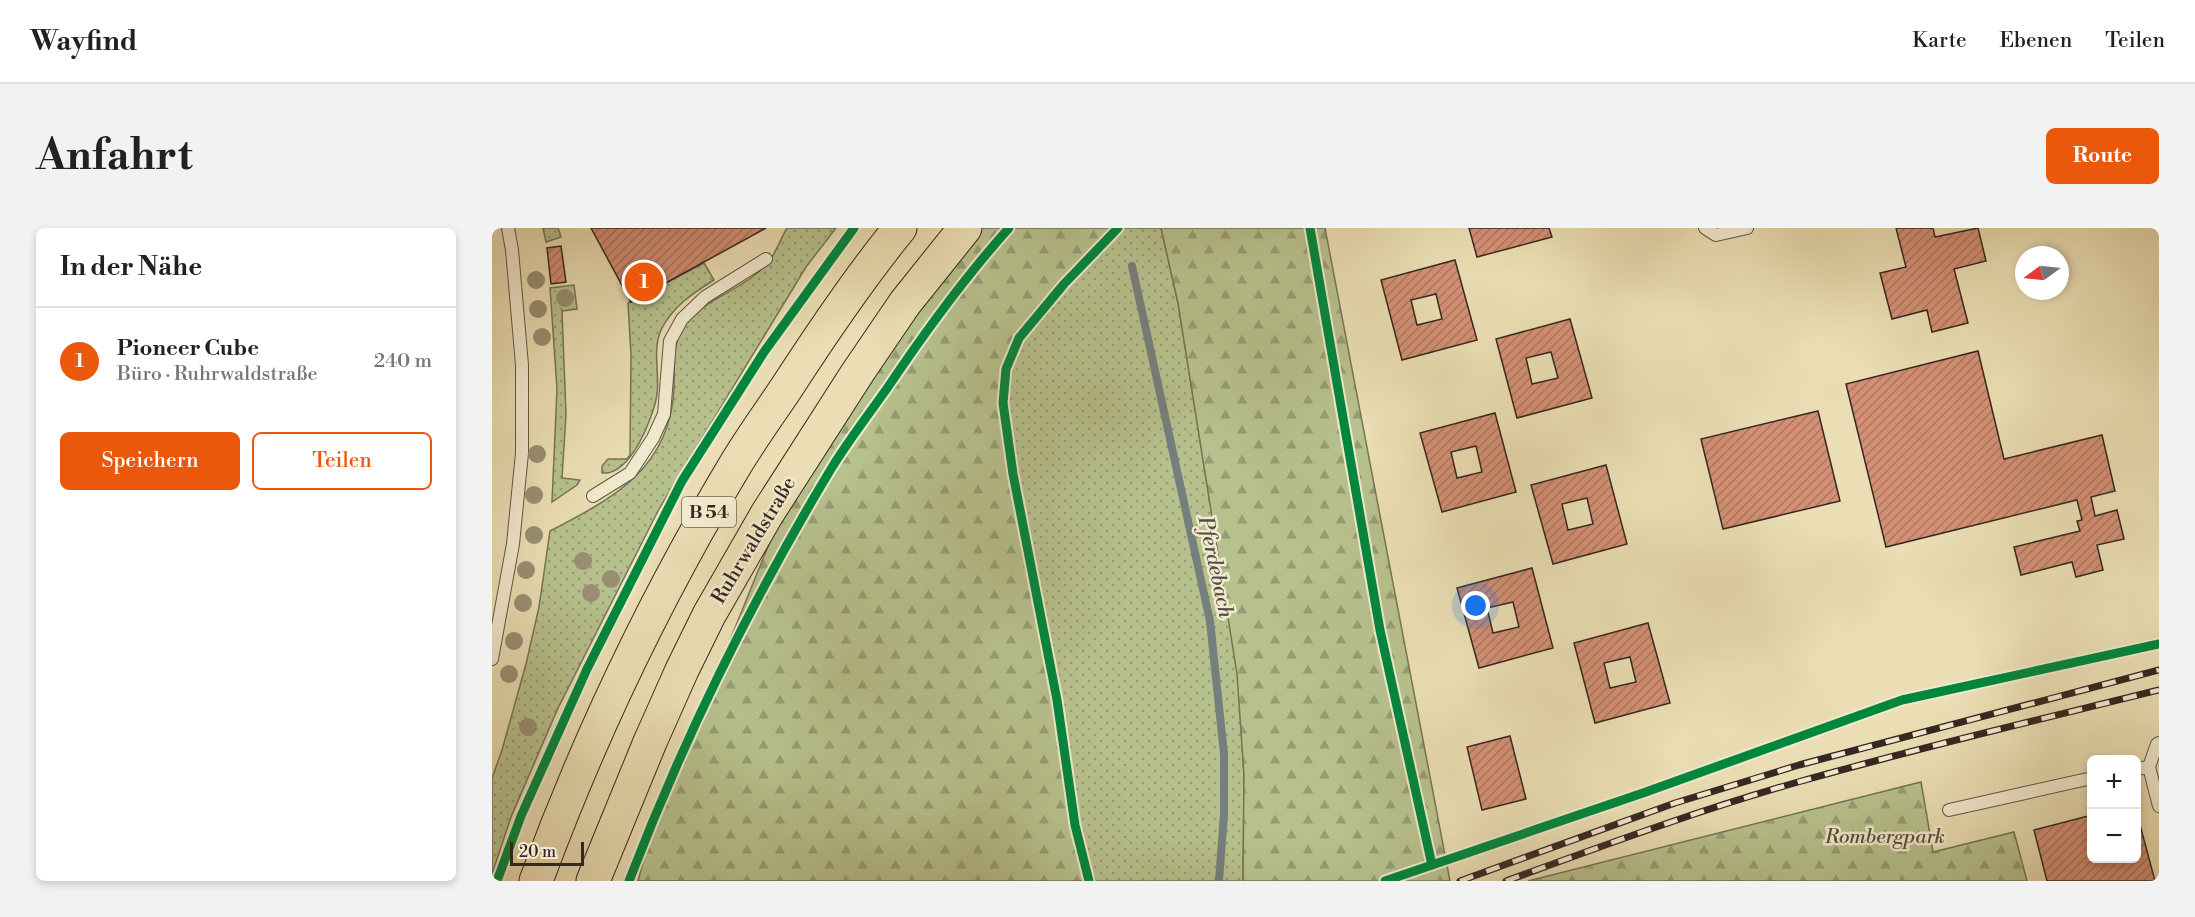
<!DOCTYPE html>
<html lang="de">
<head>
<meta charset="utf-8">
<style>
	body { margin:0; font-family:"Libre Bodoni",serif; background:#f2f2f2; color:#202124 }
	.controls { position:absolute; right:18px; bottom:18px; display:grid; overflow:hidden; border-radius:9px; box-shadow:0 3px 9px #0003 }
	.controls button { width:54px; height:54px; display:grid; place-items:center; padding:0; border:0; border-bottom:2px solid #e0e0e0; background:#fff; color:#202124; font:30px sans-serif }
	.compass { position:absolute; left:1523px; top:18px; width:54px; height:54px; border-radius:50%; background:#fff; box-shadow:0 3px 9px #0003; rotate:255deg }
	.scale { position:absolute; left:18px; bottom:15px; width:74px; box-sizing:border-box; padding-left:6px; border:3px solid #362722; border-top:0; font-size:16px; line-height:21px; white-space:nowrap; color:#362722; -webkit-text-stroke:4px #f2eace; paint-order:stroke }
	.you { position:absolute; left:984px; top:378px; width:21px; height:21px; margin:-15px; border:4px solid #fff; border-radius:50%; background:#1a73e8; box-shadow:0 0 0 9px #1a73e833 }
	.badge { display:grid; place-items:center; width:39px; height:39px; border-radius:50%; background:#ea580c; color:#fff; font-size:20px; font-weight:700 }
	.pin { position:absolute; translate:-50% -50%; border:3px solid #fff; box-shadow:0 2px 6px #0006 }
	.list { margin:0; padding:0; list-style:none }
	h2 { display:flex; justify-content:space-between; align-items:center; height:78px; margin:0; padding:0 24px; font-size:26px }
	h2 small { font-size:20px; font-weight:400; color:#757577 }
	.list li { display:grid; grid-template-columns:39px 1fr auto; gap:18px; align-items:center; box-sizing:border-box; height:108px; padding:0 24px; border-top:2px solid #e0e0e0 }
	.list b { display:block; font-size:22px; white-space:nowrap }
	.list p { margin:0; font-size:20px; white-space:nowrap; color:#757577 }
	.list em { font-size:20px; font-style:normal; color:#757577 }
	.actions { display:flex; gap:12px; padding:18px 24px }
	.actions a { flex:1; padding:14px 0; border:2px solid #ea580c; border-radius:9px; text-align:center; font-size:21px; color:#ea580c }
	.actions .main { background:#ea580c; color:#fff }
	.map { position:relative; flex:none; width:1667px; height:653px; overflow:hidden; border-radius:9px }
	header { display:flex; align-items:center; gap:36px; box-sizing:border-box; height:84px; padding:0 30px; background:#fff; border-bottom:2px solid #e0e0e0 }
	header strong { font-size:28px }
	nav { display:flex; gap:33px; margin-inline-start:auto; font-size:21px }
	.intro { display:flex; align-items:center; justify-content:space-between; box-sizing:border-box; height:144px; padding:0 36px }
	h1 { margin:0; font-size:42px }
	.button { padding:15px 27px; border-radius:9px; background:#ea580c; color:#fff; font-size:21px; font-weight:700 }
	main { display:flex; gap:36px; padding:0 36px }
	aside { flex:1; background:#fff; border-radius:9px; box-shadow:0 3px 9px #0003 }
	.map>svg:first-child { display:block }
	.green { fill:url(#green-dots); stroke:#767458; stroke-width:1.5 }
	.forest { fill:url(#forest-firs); stroke:#767458; stroke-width:1.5 }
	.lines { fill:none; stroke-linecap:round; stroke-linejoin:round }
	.stream { stroke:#757f7d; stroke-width:8 }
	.building { fill:url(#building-hatch); stroke:#362722; stroke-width:1.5; fill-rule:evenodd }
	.service-casing { stroke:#635546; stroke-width:14 }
	.trunk-casing { stroke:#362722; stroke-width:35 }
	.path { stroke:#362722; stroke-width:4; stroke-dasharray:4.5 3; stroke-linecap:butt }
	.service { stroke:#f2eace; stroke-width:12 }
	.trunk { stroke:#ebdeb4; stroke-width:33 }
	.rail-casing { stroke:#362722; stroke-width:7 }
	.rail { stroke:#f2eace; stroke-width:4.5; stroke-dasharray:14; stroke-linecap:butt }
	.cycleway-casing { stroke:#f2eace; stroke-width:13 }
	.cycleway { stroke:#00873e; stroke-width:9 }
	.tree { fill:#998f73 }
	.labels { text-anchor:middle; stroke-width:5; stroke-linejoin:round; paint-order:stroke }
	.shield { fill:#f2eace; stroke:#6e6256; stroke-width:1.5 }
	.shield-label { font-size:18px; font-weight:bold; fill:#362722 }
	.street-label { font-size:20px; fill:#362722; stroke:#f2eace }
	.park-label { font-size:20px; font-style:italic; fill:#564e3d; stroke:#f2eace }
	.water-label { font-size:21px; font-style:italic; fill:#504c48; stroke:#f2eace }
</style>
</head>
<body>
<header>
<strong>Wayfind</strong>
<nav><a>Karte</a><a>Ebenen</a><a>Teilen</a></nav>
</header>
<div class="intro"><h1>Anfahrt</h1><a class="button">Route</a></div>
<main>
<aside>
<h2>In der Nähe<small></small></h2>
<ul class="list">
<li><span class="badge">1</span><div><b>Pioneer Cube</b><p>Büro · Ruhrwaldstraße</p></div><em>240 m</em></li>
</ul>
<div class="actions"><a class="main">Speichern</a><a>Teilen</a></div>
</aside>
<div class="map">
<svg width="1667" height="653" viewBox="0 0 1667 653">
	<defs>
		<pattern id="green-dots" width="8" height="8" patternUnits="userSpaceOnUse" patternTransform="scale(1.5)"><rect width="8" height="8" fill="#b7c18d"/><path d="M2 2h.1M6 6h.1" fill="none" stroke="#969d73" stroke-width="1.8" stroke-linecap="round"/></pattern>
		<pattern id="forest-firs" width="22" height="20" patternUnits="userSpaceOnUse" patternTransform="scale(1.5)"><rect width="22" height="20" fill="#b7c18d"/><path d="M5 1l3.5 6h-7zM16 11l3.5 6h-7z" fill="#969d73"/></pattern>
		<pattern id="building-hatch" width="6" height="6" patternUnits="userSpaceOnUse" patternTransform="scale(1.5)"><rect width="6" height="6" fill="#d49075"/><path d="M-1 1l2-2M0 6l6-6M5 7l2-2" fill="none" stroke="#ad7660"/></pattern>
	</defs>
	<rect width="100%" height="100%" fill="#ebdeb4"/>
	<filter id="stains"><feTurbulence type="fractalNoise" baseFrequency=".00333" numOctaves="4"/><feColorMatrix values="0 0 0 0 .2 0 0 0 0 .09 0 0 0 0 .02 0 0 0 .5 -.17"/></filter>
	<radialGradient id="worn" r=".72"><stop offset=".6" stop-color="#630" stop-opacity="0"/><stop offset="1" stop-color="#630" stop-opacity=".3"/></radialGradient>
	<g class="green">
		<polygon points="51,0 66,0 69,9 54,14"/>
		<path d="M295,0H344L314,39L167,281L66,480L19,589L0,646V550L10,522L34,436L47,379L58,303C122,270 178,240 182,161C183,138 179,115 194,95C216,68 257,60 278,32C285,22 289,10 295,0Z"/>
		<polygon points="626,0 669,0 686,75 746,449 752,547 751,653 597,653 583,597 565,472 521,246 511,175 514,141 527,110 572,56"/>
		<path d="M212,35L222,52C201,65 180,79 169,102C160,122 168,146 165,167C161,189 139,248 110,245V238L116,231H135L138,227L139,127L136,75Z"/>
		<polygon points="82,57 85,81 70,83 74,186 70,250 88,252 85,257 60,274 65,161 58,60"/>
	</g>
	<g class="forest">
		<polygon points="488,0 626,0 572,56 527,110 514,141 511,175 521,246 565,472 583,597 597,653 146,653 157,612 307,242"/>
		<polygon points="669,0 833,0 958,653 751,653 752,547 745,446 686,75"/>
		<polygon points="1429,554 1441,624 1522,604 1535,653 1036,653"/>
	</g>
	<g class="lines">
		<polyline class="stream" points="640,38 718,393 732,526 732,586 727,653"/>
	</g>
	<g class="building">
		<polygon points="99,0 274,0 139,74"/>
		<polygon points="977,0 1057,0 1060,9 985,29"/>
		<polygon points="1404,0 1441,0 1443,9 1486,0 1494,33 1462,41 1476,95 1440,104 1435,82 1400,91 1388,45 1414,39"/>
		<polygon points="69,18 74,54 59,56 55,20"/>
		<path d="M963,32L985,112L910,132L889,52ZM944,66L950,91L925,97L919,72Z"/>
		<path d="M1078,91L1100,170L1025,190L1004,111ZM1059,124L1066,150L1040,156L1034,130Z"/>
		<polygon points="1486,123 1512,231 1610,207 1623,263 1599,269 1603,288 1625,282 1632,311 1605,317 1611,342 1584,349 1580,334 1529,347 1522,319 1588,303 1585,293 1590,292 1585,272 1394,319 1354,156"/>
		<polygon points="1326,183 1348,273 1231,301 1209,211"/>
		<path d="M1003,185L1024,264L950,284L928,205ZM984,218L990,244L965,250L959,224Z"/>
		<path d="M1114,237L1135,316L1061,336L1039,257ZM1095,270L1101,296L1076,302L1070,276Z"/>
		<path d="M1040,340L1061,420L987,440L965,360ZM1021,374L1027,399L1001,405L995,380Z"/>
		<path d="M1156,395L1178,475L1103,495L1082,415ZM1138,429L1144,454L1118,460L1112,435Z"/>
		<polygon points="1018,508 1034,571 990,582 975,519"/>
		<polygon points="1644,582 1663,653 1555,653 1542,602 1600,587 1600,630 1644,630"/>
	</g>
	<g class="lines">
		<defs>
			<g id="service">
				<polyline points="1213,0 1224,7 1255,0"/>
				<polyline points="101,268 138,245 161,210 172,186 178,113 190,91 213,69 274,31"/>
				<polyline points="0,431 21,316 30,225 30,137 20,22 16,0"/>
				<polyline points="1667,515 1665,516 1657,539 1667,578"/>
				<polyline points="1644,541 1657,539"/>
				<polyline points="1457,582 1600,550"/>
			</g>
			<g id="trunk">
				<path d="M44,653C97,509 163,371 242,239C258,212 277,186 295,159C330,105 367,50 408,0"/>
				<polyline points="101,653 158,514 190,442 217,387 275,286 366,144 413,75 473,0"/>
			</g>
		</defs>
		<use href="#service" class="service-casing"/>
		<use href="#trunk" class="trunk-casing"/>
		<g class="path">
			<polyline points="597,653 583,597 565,472 521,246 511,175 514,141 527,110 572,56 626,0"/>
			<polyline points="893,653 940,637"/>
		</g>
		<use href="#service" class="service"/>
		<use href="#trunk" class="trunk"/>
		<defs>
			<g id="rail">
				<polyline points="968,653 1183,575 1307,537 1667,442"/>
				<path d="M1014,653C1110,618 1207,582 1306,554C1426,520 1546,492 1667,462"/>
			</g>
		</defs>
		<use href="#rail" class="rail-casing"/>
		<use href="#rail" class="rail"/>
		<defs>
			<g id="cycleway">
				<polyline points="818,0 888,402 940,637"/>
				<polyline points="5,653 29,588 95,441 190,253 272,124 362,0"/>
				<path d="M137,653C192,510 260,372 339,241C356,213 377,186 396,159C433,104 472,50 517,0"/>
				<polyline points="597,653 583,597 565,472 521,246 511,175 514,141 527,110 572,56 626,0"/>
				<polyline points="893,653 1151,565 1410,472 1667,416"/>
			</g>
		</defs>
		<use href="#cycleway" class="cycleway-casing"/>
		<use href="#cycleway" class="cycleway"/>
	</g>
	<g class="tree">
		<circle cx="44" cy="52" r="9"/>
		<circle cx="73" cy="70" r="9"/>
		<circle cx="46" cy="81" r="9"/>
		<circle cx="50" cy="109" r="9"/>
		<circle cx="45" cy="226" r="9"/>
		<circle cx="42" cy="267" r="9"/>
		<circle cx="42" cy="307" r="9"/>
		<circle cx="91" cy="333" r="9"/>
		<circle cx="34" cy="342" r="9"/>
		<circle cx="119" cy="351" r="9"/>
		<circle cx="99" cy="365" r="9"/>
		<circle cx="31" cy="375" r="9"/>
		<circle cx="22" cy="413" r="9"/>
		<circle cx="17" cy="446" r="9"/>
		<circle cx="36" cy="499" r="9"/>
	</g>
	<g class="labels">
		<rect class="shield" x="190" y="269" width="54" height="30" rx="4.5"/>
		<g class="shield-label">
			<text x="217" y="290">B 54</text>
		</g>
		<g class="street-label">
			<text transform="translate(261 312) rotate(-59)" y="7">Ruhrwaldstraße</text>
		</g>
		<g class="park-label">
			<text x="1393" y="615">Rombergpark</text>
		</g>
		<g class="water-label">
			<text transform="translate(724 339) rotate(78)" y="7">Pferdebach</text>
		</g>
	</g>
	<rect width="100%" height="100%" filter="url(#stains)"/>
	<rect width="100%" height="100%" fill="url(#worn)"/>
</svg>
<div class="controls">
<button>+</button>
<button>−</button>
</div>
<svg class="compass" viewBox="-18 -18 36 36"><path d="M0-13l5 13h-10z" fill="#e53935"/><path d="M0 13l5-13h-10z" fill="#757577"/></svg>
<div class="scale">20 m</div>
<div class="you"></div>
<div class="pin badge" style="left:152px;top:54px">1</div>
</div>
</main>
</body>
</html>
